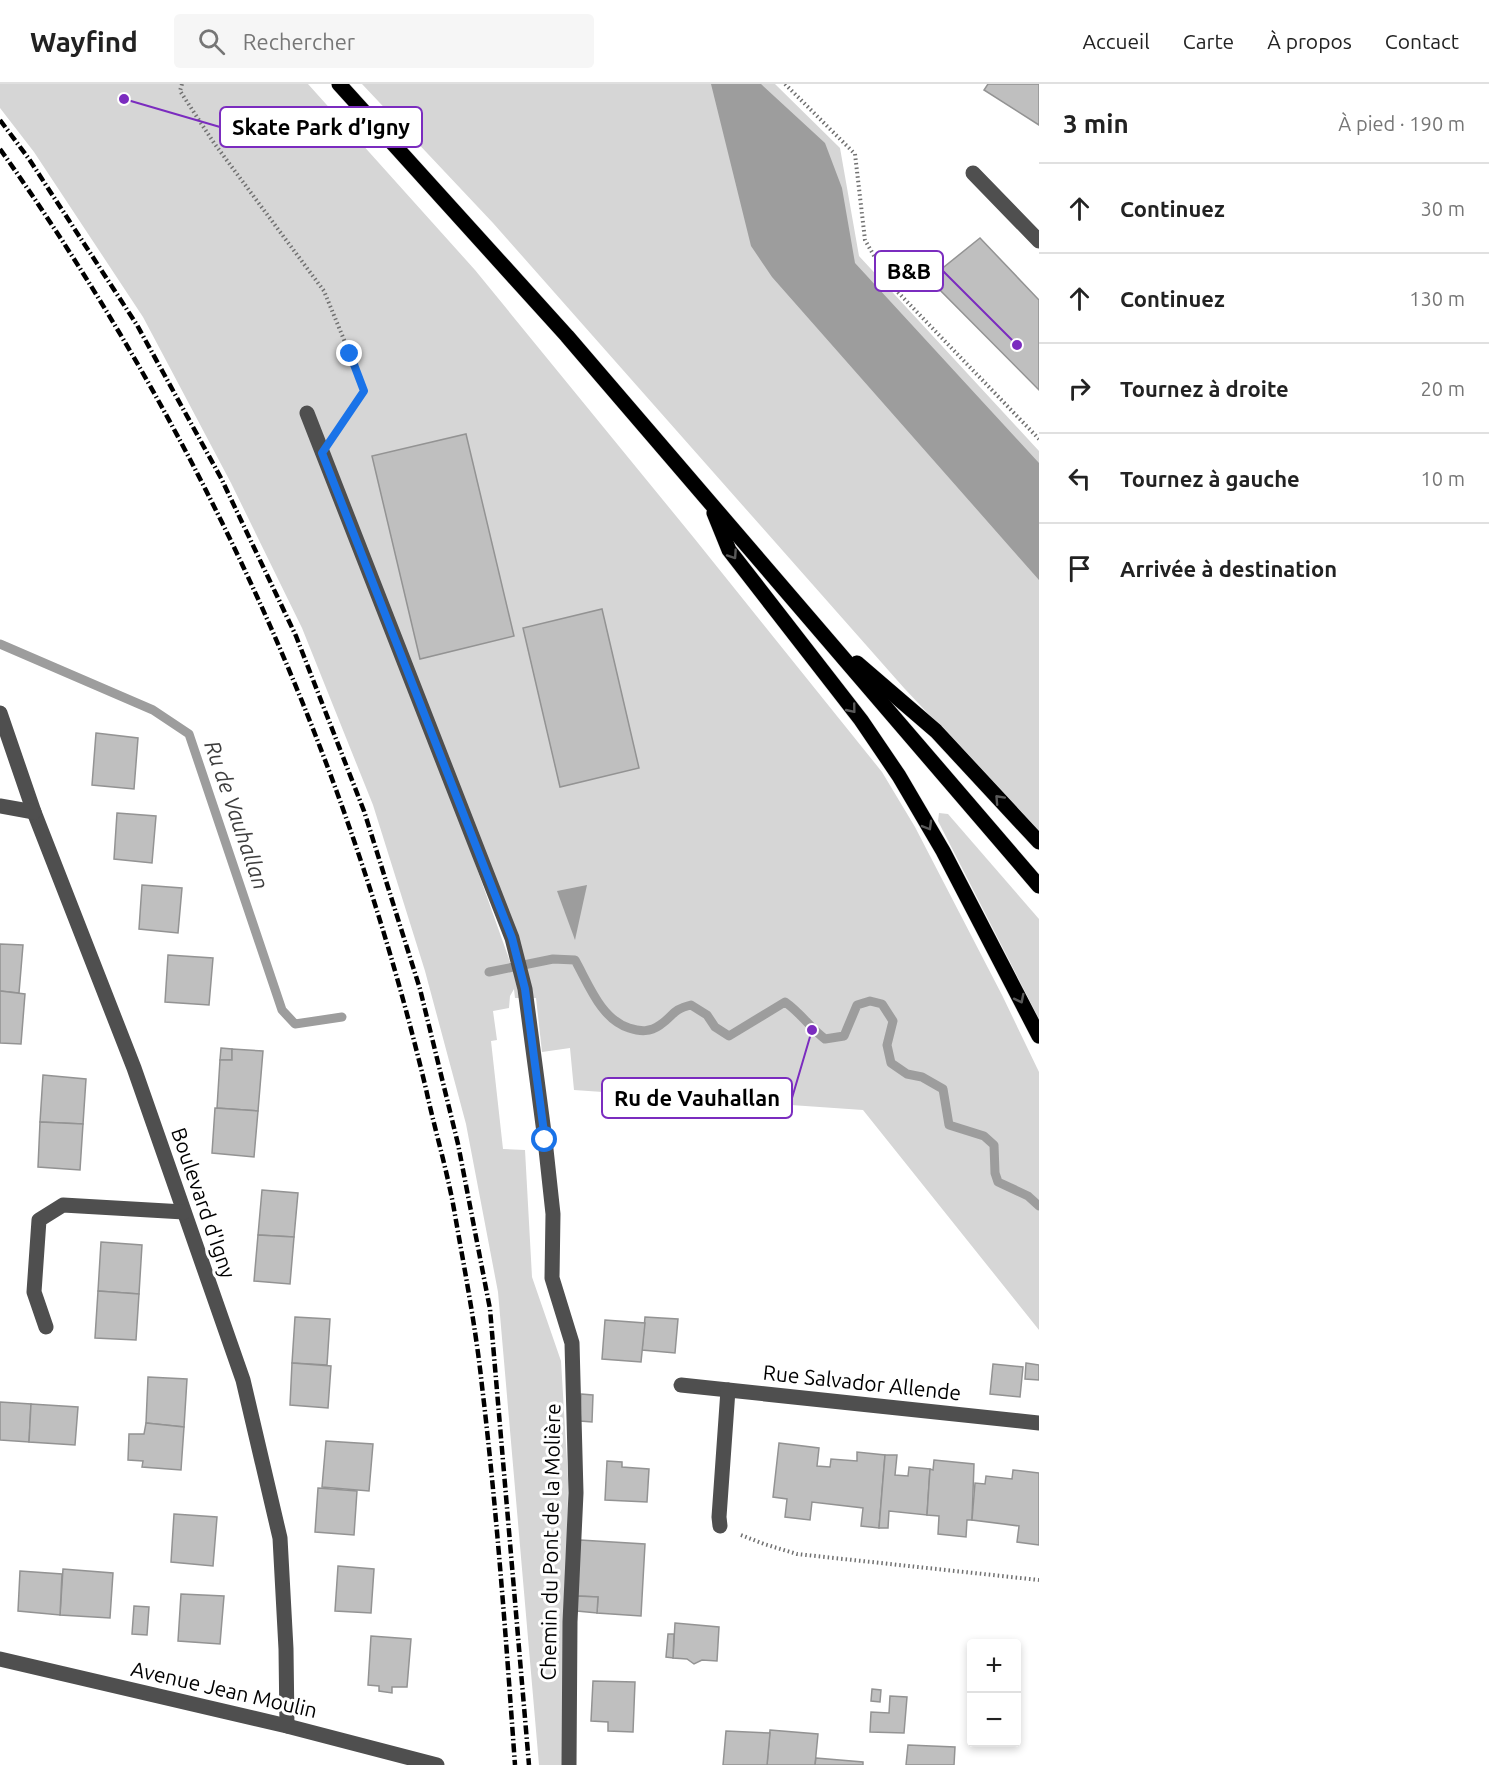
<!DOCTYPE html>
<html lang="fr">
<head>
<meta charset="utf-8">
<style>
	body { margin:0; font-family:Ubuntu,sans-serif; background:#f6f6f6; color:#222 }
	.controls { position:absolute; right:18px; bottom:18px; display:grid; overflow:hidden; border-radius:6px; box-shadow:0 3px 9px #0003 }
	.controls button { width:54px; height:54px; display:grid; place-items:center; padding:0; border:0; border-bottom:2px solid #e0e0e0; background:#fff; color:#222; font:30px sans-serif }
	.stop { position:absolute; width:18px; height:18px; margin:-14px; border:4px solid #1a73e8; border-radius:50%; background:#fff }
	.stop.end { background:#1a73e8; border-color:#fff; box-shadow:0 2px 6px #0008 }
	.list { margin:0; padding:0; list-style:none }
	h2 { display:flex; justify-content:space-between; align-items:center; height:78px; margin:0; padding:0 24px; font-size:26px }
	h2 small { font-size:20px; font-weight:400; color:#767676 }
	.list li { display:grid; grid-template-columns:39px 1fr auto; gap:18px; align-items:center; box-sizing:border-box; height:90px; padding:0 24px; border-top:2px solid #e0e0e0 }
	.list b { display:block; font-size:22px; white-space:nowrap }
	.list em { font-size:20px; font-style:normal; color:#767676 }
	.icon { flex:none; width:33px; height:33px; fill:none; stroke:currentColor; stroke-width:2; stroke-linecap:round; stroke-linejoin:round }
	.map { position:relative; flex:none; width:1039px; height:1681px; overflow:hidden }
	header { display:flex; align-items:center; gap:36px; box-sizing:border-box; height:84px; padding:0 30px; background:#fff; border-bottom:2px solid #e0e0e0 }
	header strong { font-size:28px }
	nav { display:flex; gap:33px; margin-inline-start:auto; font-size:21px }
	.search { width:420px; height:54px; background:#f6f6f6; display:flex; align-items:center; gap:15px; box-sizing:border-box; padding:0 21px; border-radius:6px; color:#767676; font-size:22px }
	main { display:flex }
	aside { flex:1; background:#fff }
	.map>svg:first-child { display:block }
	.green { fill:#d6d6d6; fill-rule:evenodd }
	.water { fill:#9d9d9d }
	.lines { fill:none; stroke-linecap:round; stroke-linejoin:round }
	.stream { stroke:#9d9d9d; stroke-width:9 }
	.building { fill:#bfbfbf; stroke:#939393; stroke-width:1.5 }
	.major-casing { stroke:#dbdbdb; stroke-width:16 }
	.path { stroke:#717171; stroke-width:4; stroke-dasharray:1.5 3; stroke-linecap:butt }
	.minor { stroke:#4f4f4f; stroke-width:15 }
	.major { stroke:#000; stroke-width:15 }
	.rail { stroke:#000; stroke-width:4.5; stroke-dasharray:9 3 1.5 3; stroke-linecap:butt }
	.oneway { stroke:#595959 }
	.route { stroke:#1a73e8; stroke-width:8 }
	.labels { text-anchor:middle; stroke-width:6; stroke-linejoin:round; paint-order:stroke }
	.street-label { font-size:21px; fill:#000; stroke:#fff }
	.water-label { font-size:22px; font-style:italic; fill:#3e3e3e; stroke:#fff }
	.leader { fill:none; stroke:#7b2cbf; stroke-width:2 }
	.callout-dot { fill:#7b2cbf; stroke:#fff; stroke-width:2 }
	.callout { fill:#fff; stroke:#7b2cbf; stroke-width:2 }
	.callout-label { font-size:22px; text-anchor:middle; font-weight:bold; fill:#000 }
</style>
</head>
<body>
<header>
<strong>Wayfind</strong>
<div class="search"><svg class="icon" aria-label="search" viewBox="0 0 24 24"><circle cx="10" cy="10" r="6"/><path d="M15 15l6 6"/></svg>Rechercher</div>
<nav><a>Accueil</a><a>Carte</a><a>À propos</a><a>Contact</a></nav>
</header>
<main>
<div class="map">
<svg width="1039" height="1681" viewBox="0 0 1039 1681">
	<rect width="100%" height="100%" fill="#fff"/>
	<g class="green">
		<path d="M0,0H308L475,186L694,454L882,688L915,743L1002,911L1039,988V1246L863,1026L574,1006L570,964L542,968L536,914H515L514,905L510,912L509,924L493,927L497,956L491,957L503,1065L525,1066L532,1193L561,1277L568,1395L565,1681H539L498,1208L466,1040L425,887L373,721L302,544L231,399L143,233L34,68L0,24ZM429,650L512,854L513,887L508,872Z"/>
		<polygon points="362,0 775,0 840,64 859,172 1039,367 1039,748 904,604 493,139"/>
		<polygon points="939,729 948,730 1039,835 1039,935 938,737"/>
	</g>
	<g class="water">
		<polygon points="711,0 761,0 825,59 842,104 855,179 1039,379 1039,496 772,193 751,162"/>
		<polygon points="587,801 575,856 557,807"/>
	</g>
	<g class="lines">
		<g class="stream">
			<polyline points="0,560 153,626 189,650 282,926 295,940 342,933"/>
			<path d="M489,888L553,875L575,876C589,901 601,935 629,944C641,948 650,948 660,941C675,931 671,926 691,921L707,931L715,943L729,952L785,918C801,929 810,944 825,955L844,952L857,921L870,917L882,920L893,937L887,961L891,979L907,990L922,993L943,1005L949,1041L984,1052L994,1061L995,1089L998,1098L1028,1112L1039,1122"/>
		</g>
	</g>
	<g class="building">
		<polygon points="988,0 1039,0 1039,41 984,6"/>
		<polygon points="980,154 1039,216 1039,306 929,195"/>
		<polygon points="466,350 514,552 420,575 372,372"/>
		<polygon points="602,525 639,684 560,703 523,544"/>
		<polygon points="96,649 138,654 134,705 92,701"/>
		<polygon points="117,729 156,732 152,779 114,775"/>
		<polygon points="142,801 182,804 178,849 139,845"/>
		<polygon points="0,860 23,861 19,909 0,907"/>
		<polygon points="168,871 213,874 209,921 165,918"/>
		<polygon points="0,907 25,910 21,960 0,959"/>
		<polygon points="221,964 232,965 232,976 220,976"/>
		<polygon points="232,965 263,967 258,1027 217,1024 220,976 232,976"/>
		<polygon points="43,991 86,995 83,1040 40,1038"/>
		<polygon points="215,1024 258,1027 254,1073 212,1069"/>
		<polygon points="40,1038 83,1040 80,1086 38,1083"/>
		<polygon points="262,1106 298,1109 294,1153 258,1151"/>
		<polygon points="258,1151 294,1153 290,1200 254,1197"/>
		<polygon points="101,1158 142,1161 139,1210 98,1207"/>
		<polygon points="98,1207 139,1210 136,1256 95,1254"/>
		<polygon points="295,1233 330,1235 327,1281 292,1279"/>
		<polygon points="645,1233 678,1235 675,1269 642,1266"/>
		<polygon points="605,1236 645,1239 641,1278 602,1275"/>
		<polygon points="292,1279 331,1282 328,1324 290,1321"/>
		<polygon points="1026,1279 1039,1281 1039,1296 1025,1295"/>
		<polygon points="993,1280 1023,1283 1020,1313 990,1310"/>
		<polygon points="148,1293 187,1295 184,1343 146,1339"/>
		<polygon points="581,1310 593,1311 592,1338 580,1337"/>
		<polygon points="0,1318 31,1320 29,1358 0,1356"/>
		<polygon points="31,1320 78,1323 75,1361 29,1358"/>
		<polygon points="146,1339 184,1343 181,1386 142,1383 143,1377 128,1376 129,1350 144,1350"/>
		<polygon points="326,1357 373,1360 369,1407 322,1403"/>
		<polygon points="779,1359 819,1364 817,1382 830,1383 831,1375 857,1377 857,1368 885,1371 879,1444 861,1442 863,1424 812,1418 810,1436 785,1433 787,1415 773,1413"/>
		<polygon points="885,1371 897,1371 895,1391 908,1392 909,1383 930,1385 927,1431 889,1427 888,1444 879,1444"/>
		<polygon points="934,1376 974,1380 972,1436 967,1436 966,1453 938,1450 939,1432 927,1431 930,1385 933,1386"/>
		<polygon points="607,1377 622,1378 622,1383 649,1385 647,1418 605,1416"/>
		<polygon points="1013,1386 1039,1389 1039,1461 1017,1458 1019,1442 972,1436 975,1399 985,1400 986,1392 1012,1395"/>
		<polygon points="318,1404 357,1407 354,1451 315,1448"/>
		<polygon points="174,1430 217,1433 213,1482 171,1478"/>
		<polygon points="580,1456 645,1460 641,1532 597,1529 598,1513 577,1512"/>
		<polygon points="338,1482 374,1485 371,1529 335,1527"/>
		<polygon points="63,1485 113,1489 110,1534 60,1531"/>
		<polygon points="20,1487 62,1490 60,1531 18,1527"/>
		<polygon points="181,1510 224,1512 220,1560 178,1557"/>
		<polygon points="577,1512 598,1513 597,1529 577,1527"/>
		<polygon points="134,1522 149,1523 147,1551 132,1550"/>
		<polygon points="675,1539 719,1543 717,1577 702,1576 694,1580 687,1575 673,1574"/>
		<polygon points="668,1550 674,1550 673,1574 666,1573"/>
		<polygon points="371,1552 411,1555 407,1603 392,1603 392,1609 379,1607 379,1602 368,1601"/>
		<polygon points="593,1597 635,1598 633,1648 608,1647 608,1638 591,1637"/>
		<polygon points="872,1605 881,1606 880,1618 871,1617"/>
		<polygon points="890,1612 907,1613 904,1649 870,1648 871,1628 889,1629"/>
		<polygon points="770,1646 818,1650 815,1681 767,1681"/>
		<polygon points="726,1647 770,1649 767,1681 723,1681"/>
		<polygon points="908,1661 955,1663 954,1681 906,1681"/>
		<polygon points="816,1674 863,1678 863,1681 815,1681"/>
	</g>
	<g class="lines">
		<defs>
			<g id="major">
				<polyline points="339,0 567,252 1039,802"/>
				<polyline points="714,429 729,466 861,636 899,692 943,767 1039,952"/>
				<polyline points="857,579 936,647 1039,758"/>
			</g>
		</defs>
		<use href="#major" class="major-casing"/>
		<g class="path">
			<polyline points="182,0 180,7 214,59 324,207 365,307 338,346"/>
			<polyline points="785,0 855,70 865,156 890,200 1039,355"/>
			<polyline points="741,1451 764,1460 797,1470 1039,1496"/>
		</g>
		<g class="minor">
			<polyline points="973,89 1039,157"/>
			<polyline points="307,329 512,854 525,905 545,1056 553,1130 552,1194 572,1259 576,1409 570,1538 569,1681"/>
			<polyline points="0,629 34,728 134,984 243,1296 280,1454 286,1565 287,1642"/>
			<polyline points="0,722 34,728"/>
			<polyline points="46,1243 34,1208 39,1136 63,1121 184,1128"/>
			<polyline points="681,1301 1039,1339"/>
			<polyline points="720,1442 719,1433 728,1306"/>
			<polyline points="0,1575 287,1642 437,1681"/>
		</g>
		<use href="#major" class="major"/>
		<g class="rail">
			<polyline points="0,36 29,75 137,241 221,394 296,552 364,727 420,905 458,1060 490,1225 529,1681"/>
			<path d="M0,65C200,347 346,669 426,1005C435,1047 448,1089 455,1131C465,1188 476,1245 482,1302C497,1428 506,1555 515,1681"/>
		</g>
	</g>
	<defs><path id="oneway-chevron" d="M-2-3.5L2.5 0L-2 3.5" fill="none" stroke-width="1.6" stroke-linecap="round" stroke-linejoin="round" transform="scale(1.5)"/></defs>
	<g class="oneway">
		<use href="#oneway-chevron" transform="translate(733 471) rotate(56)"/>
		<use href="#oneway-chevron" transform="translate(852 625) rotate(51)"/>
		<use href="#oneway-chevron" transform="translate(999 715) rotate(-133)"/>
		<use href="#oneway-chevron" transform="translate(928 742) rotate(60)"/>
		<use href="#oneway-chevron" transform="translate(1020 915) rotate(63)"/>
	</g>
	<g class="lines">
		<polyline class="route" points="350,270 364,307 322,369 512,854 525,905 545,1056"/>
	</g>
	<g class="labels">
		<g class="street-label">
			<text transform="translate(203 1119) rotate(71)" y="7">Boulevard d'Igny</text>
			<text transform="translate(862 1299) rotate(6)" y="7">Rue Salvador Allende</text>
			<text transform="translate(551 1458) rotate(-89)" y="7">Chemin du Pont de la Molière</text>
			<text transform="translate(224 1606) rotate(13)" y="7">Avenue Jean Moulin</text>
		</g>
		<g class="water-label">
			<text transform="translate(237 731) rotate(71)" y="8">Ru de Vauhallan</text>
		</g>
	</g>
	<path class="leader" d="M124 15L220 43M1017 261L943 187M812 946L792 1014"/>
	<g class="callout-dot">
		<circle cx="124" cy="15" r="6"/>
		<circle cx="1017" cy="261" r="6"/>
		<circle cx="812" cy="946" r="6"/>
	</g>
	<g class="callout">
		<rect x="220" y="23" width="202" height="40" rx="6"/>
		<rect x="875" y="167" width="68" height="40" rx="6"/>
		<rect x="602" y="994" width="190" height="40" rx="6"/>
	</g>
	<g class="callout-label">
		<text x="321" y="51">Skate Park d’Igny</text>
		<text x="909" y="195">B&amp;B</text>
		<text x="697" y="1022">Ru de Vauhallan</text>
	</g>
</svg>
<div class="controls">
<button>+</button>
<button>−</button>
</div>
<div class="stop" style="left:545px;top:1056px"></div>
<div class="stop end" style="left:350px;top:270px"></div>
</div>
<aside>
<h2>3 min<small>À pied · 190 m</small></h2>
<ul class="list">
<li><svg class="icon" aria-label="ahead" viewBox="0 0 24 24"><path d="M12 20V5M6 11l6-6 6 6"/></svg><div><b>Continuez</b></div><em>30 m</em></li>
<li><svg class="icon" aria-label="ahead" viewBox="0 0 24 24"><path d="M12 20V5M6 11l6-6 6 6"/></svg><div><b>Continuez</b></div><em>130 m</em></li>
<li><svg class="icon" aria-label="right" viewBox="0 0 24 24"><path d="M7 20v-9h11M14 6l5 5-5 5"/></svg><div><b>Tournez à droite</b></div><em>20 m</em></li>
<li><svg class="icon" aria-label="left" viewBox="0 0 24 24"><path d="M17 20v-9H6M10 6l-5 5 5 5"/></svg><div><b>Tournez à gauche</b></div><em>10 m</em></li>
<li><svg class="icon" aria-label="arrive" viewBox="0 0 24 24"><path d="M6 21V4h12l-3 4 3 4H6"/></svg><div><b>Arrivée à destination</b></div></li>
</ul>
</aside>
</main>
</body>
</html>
